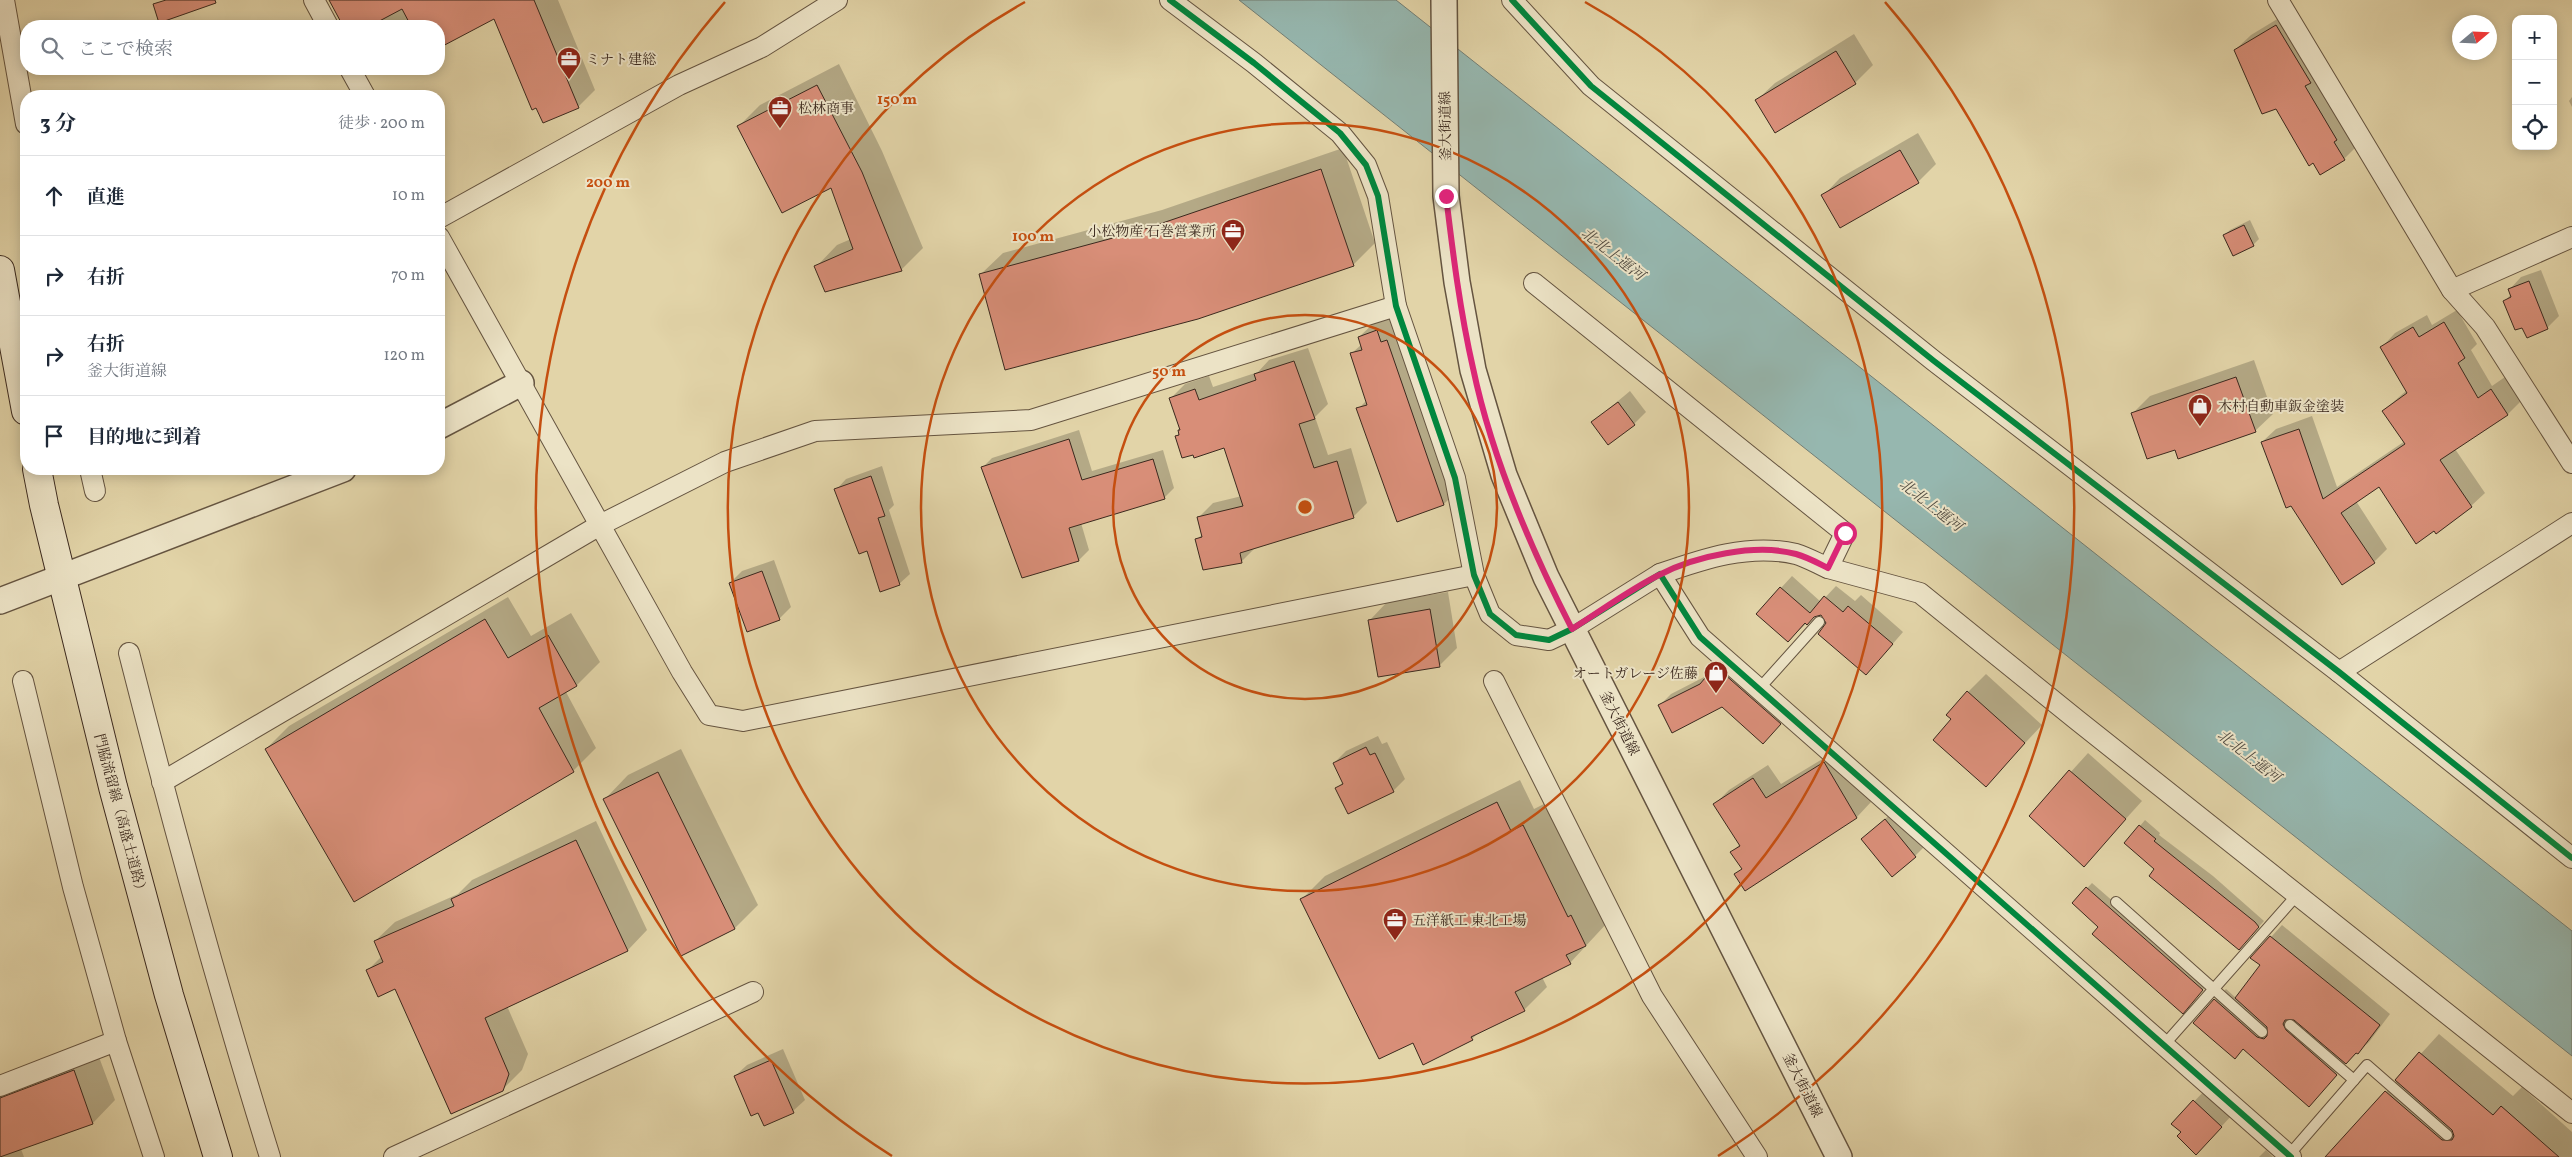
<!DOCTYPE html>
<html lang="ja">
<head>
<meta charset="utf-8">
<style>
	body { margin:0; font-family:Vollkorn,"Noto Serif JP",serif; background:#f6f6f7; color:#1f2937 }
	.controls { position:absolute; right:15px; top:15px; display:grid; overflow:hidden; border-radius:10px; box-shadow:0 2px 12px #0003 }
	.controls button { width:45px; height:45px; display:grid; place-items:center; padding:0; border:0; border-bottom:1px solid #e0e1e3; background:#fff; color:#1f2937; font:25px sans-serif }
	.compass { position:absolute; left:2452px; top:15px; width:45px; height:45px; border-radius:50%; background:#fff; box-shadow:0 2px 12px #0003; rotate:71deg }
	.stop { position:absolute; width:15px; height:15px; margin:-11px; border:4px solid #db2777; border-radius:50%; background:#fff }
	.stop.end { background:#db2777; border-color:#fff; box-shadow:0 1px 5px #0008 }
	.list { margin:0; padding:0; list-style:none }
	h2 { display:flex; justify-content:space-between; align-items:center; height:65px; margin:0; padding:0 20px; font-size:21px }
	h2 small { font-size:16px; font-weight:400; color:#747a83 }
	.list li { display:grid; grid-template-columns:32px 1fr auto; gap:15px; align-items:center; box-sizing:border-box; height:80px; padding:0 20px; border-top:1px solid #e0e1e3 }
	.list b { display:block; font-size:19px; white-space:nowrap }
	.list p { margin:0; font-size:16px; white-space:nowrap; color:#747a83 }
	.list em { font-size:16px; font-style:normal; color:#747a83 }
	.icon { flex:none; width:28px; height:28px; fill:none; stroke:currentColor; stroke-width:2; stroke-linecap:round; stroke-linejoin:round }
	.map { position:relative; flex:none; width:2572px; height:1157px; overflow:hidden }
	.search { position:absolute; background:#fff; box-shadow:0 2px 12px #0003; left:20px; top:20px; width:425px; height:55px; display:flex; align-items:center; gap:12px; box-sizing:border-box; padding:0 18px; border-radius:20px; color:#747a83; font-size:19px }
	.panel { position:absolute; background:#fff; box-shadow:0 2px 12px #0003; left:20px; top:90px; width:425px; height:385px; border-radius:20px }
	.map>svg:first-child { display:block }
	.water { fill:#96b7af; stroke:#727e75 }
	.shadow { fill:#0003 }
	.building { fill:#d88e78; stroke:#3b291e }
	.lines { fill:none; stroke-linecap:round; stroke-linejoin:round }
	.service-casing { stroke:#655440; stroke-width:12 }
	.minor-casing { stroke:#655440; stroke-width:22 }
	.tertiary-casing { stroke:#655440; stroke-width:28 }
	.secondary-casing { stroke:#3b291e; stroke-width:30 }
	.service { stroke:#ece3c6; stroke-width:10 }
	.minor { stroke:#ece3c6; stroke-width:20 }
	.tertiary { stroke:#ece3c6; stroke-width:25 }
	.secondary { stroke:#ece3c6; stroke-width:28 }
	.cycleway-casing { stroke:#ece3c6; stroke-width:9 }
	.cycleway { stroke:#00873e; stroke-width:6 }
	.route { stroke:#db2777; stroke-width:6 }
	.ring { fill:none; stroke:#c54f10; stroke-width:2.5 }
	.labels { text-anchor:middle; stroke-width:4; stroke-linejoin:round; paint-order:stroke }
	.poi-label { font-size:14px; fill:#3b291e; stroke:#ece3c6; text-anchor:start }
	.street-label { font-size:14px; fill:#3b291e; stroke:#ece3c6 }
	.water-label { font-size:15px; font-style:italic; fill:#524c42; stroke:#ece3c6 }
	.centre { fill:#c54f10; stroke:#ece3c6; stroke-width:2.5 }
	.ring-label { font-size:15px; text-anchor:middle; font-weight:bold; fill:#c54f10; stroke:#ece3c6; stroke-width:4; stroke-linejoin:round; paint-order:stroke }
</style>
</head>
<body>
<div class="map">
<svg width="2572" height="1157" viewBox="0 0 2572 1157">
	<rect width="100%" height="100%" fill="#e2d4a8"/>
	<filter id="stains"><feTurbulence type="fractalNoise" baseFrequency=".004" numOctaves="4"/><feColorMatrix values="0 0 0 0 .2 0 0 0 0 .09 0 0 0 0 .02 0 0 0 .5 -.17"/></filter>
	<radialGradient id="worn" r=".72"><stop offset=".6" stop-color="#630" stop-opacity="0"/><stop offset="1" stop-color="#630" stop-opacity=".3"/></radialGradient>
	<polygon class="water" points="1239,0 1396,0 2572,931 2572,1056"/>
	<g class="shadow">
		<polygon points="331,0 558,0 595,90 578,107 494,18 439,45 439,26 373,26 372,24 367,26 345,26"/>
		<polygon points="2292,10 2359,144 2344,159 2276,107 2235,50 2251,35"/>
		<polygon points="177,20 179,26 159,26 160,25"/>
		<polygon points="1854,34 1873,65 1855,83 1757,100 1775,83"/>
		<polygon points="839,64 882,151 923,248 901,270 816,267 837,245 851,239 832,186 739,126 760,105"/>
		<polygon points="2572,97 2572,107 2569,101"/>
		<polygon points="1918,133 1936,164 1918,182 1823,196 1840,178"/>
		<polygon points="1343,148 1375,243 1353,265 981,274 1003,253 1162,210"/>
		<polygon points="2250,220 2259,239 2253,245 2225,235 2230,230"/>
		<polygon points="2541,270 2559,316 2547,328 2505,301 2511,294 2510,289 2521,277"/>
		<polygon points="2457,310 2477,344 2471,350 2492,386 2505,377 2521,401 2508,414 2455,449 2485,493 2471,506 2435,530 2379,486 2356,501 2387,549 2374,562 2262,442 2276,429 2312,416 2337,487 2405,441 2383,411 2407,390 2382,347 2395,333 2427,315 2432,325"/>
		<polygon points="1394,315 1460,488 1444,504 1358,409 1367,400 1351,354 1362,344 1359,337 1376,321"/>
		<polygon points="1308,348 1328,404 1315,417 1328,455 1351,448 1367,503 1353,517 1255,548 1241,562 1197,539 1203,534 1199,517 1213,503 1242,496 1225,446 1177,437 1181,429 1171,398 1185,384 1209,376 1213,387 1258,372 1269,360"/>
		<polygon points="2254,360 2273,414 2255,431 2176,448 2132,414 2150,396"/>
		<polygon points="1630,391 1646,412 1634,424 1593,422"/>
		<polygon points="1079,430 1092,471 1163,450 1174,488 1164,498 1081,523 1089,550 1079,560 1022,577 982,468 992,458"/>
		<polygon points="882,466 894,505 889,510 910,574 899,584 868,549 836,490 846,479"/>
		<polygon points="774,560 791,607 779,619 730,583 742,571"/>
		<polygon points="1792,576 1821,602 1836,586 1855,601 1861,595 1903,632 1877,662 1827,624 1824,615 1816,614 1788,641 1781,588"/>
		<polygon points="1448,592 1457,648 1439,666 1370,620 1387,602"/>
		<polygon points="508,597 531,636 571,613 600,662 577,685 566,692 596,748 573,771 266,749 289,726"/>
		<polygon points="1728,655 1792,711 1775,730 1722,706 1659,706 1671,694 1710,674"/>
		<polygon points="1986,674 2042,725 1985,786 1953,719 1968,692"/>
		<polygon points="1378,736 1382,744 1387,742 1405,779 1393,791 1337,788 1343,782 1334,763 1346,751"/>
		<polygon points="681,749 758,905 735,928 682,954 605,799 628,775"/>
		<polygon points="1839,749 1871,802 1857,817 1745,889 1736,874 1742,868 1732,852 1740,844 1715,804 1729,790 1768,765 1781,784"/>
		<polygon points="2088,753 2142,801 2084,865 2031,816"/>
		<polygon points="1520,780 1534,809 1546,803 1608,922 1570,963 1542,977 1547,987 1524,1010 1480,1031 1472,1039 1413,1041 1302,899 1325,876"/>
		<polygon points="1897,808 1927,844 1915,856 1863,839"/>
		<polygon points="2145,820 2160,833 2159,835 2213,876 2264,921 2245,942 2156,869 2140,826"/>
		<polygon points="596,821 647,930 628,950 507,1006 528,1054 522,1070 502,1090 396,987 368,970 382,956 375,941 395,922 458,894 472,880"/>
		<polygon points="2092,883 2208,984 2188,1006 2073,903"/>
		<polygon points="2282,925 2390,1014 2369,1042 2347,1062 2309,1105 2215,1000 2226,989 2236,998 2262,965 2252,958"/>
		<polygon points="2439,1034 2513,1096 2522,1087 2572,1132 2572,1157 2340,1157 2386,1092"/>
		<polygon points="96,1049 115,1100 93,1123 21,1149 24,1157 0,1157 0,1082"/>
		<polygon points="783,1049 805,1100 793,1111 758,1111 735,1076 747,1065"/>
		<polygon points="2206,1089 2233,1114 2208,1141 2182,1132 2173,1124"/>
		<polygon points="2266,1150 2273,1157 2259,1157"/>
	</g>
	<g class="building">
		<polygon points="166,0 215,0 216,3 159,23 153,4"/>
		<polygon points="329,0 534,0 579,108 543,123 536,108 532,110 494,19 439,48 439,26 411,26 402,9 370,26 343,26"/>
		<polygon points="2276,25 2311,83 2305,86 2337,140 2334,142 2345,160 2320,175 2313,163 2309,166 2276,109 2262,114 2234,50"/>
		<polygon points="1836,51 1856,84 1775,133 1755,100"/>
		<polygon points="817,85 862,172 902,271 825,292 814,266 853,249 831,188 782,213 737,126"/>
		<polygon points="1900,150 1919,183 1840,228 1821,195"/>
		<polygon points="1321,169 1354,266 1198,319 1005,370 979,274 1139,231"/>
		<polygon points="2244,225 2254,246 2233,256 2223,235"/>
		<polygon points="2529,281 2548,329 2527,338 2522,328 2515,330 2503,301 2511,297 2508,289"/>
		<polygon points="2444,322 2465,358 2458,363 2478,398 2491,389 2508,415 2440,460 2472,507 2436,534 2434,531 2416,544 2379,487 2341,513 2375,563 2342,585 2291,506 2286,508 2261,442 2299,429 2323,499 2405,444 2382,411 2407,393 2380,347 2413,327 2419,337"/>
		<polygon points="1377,330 1381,342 1387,340 1444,505 1397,522 1356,408 1367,405 1350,353 1362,350 1358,337"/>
		<polygon points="1294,361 1315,419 1299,424 1314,468 1337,461 1354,518 1240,553 1242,563 1203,570 1195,539 1202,537 1197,517 1243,506 1224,448 1194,458 1193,455 1182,458 1175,436 1179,435 1178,430 1180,430 1169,398 1195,389 1199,400 1256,380 1254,374"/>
		<polygon points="2236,377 2256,432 2178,459 2175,450 2147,459 2131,413"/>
		<polygon points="1618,402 1635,425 1608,445 1591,422"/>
		<polygon points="1069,439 1082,480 1153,459 1165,499 1069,528 1079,561 1022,578 981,467"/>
		<polygon points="871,476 885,516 878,518 900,585 880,592 867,551 859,554 834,489"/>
		<polygon points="762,571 780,620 747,632 729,583"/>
		<polygon points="1780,587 1810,613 1824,596 1843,612 1848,606 1893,644 1866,675 1818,634 1826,623 1821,615 1814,617 1807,625 1805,623 1788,642 1756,614"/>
		<polygon points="1430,609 1440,667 1378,677 1368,620"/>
		<polygon points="485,619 508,658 548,635 577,686 539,708 574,772 354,902 265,749"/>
		<polygon points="1715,666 1781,724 1763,744 1722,707 1672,733 1658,705 1700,684"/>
		<polygon points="1967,691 2025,743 1986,787 1933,740 1951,719 1946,715"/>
		<polygon points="1366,747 1370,755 1375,753 1394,792 1348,814 1335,788 1343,784 1333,763"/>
		<polygon points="1824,762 1857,818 1745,891 1734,874 1742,869 1730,852 1740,846 1713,804 1753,778 1766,798"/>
		<polygon points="2069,770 2126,819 2084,867 2029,816"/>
		<polygon points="658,772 735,929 681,956 603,799"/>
		<polygon points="1497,802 1511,831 1523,825 1568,917 1571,915 1586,946 1566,955 1571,964 1515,992 1525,1011 1471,1037 1473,1040 1423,1065 1413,1043 1379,1059 1300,899"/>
		<polygon points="1885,819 1916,857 1892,877 1861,839"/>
		<polygon points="2139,825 2156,839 2154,841 2255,922 2259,927 2239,950 2149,876 2154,869 2124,843"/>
		<polygon points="576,840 628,951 485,1018 509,1074 503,1091 451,1114 395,989 378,997 366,970 383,962 374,941 454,906 451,899"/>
		<polygon points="2086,887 2203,990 2183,1014 2092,934 2098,927 2072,903"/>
		<polygon points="2270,936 2380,1025 2358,1054 2356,1053 2346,1064 2294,1020 2285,1020 2283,1024 2286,1030 2337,1075 2309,1107 2243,1049 2235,1059 2193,1023 2214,999 2257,1037 2264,1039 2267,1036 2267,1027 2235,998 2260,965 2250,958"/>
		<polygon points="2419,1052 2493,1115 2501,1106 2559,1157 2325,1157 2385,1091 2442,1140 2452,1140 2454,1136 2452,1130 2395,1080"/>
		<polygon points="771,1060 794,1113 764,1126 758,1113 751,1116 734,1076"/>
		<polygon points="74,1070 93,1124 0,1157 0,1098"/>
		<polygon points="2193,1100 2222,1127 2196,1155 2177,1136 2181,1132 2171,1124"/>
	</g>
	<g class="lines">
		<defs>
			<g id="service">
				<polyline points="1758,690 1819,622"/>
				<polyline points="2116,902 2262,1032"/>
				<polyline points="2290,1025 2354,1080"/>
				<polyline points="2164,1045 2297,895"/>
				<polyline points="2289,1155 2367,1065 2447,1135"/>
			</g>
			<g id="minor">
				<polyline points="4,0 26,124"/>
				<polyline points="314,0 328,26"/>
				<polyline points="1170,0 1254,63 1340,133 1366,165 1378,196 1396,306 1455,478 1474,575 1490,614 1516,635 1549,640 1572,629 1660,574 1700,637 2291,1157"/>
				<polyline points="1512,0 1591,86 1934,361 2339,672 2572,858"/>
				<polyline points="2278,0 2452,290 2485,327 2572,463"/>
				<polyline points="350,69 365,96"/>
				<polyline points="439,218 679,85 762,47 837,0"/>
				<polyline points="439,237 682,672 709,715 743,721 1474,575"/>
				<polyline points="1534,283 1845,533 1828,568 1920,593 2077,720 2572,1113"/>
				<polyline points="2452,290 2572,237"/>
				<polyline points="90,469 95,491"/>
				<path d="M1660,574C1703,559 1749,543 1796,554C1806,557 1817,563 1828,568"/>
				<path d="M129,653C172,822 218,990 270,1157"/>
				<polyline points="2339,672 2572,523"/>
				<polyline points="23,681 73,887 116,1041 154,1157"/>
				<polyline points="1494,681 1652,996 1757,1157"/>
				<polyline points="162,782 600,525 725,462 815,431 1031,420 1396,306"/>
				<polyline points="0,1086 116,1041"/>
				<polyline points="394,1157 753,992"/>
			</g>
			<g id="tertiary">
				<polyline points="1444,0 1446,196 1457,282 1473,370 1504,475 1546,577 1839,1157"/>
				<polyline points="439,426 521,383"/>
				<polyline points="0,601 343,469"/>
			</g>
			<g id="secondary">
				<polyline points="0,270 26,411"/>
				<polyline points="37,469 44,505 113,787 169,995 218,1157"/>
			</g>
		</defs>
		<use href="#service" class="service-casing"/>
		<use href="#minor" class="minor-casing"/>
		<use href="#tertiary" class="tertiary-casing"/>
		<use href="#secondary" class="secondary-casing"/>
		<use href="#service" class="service"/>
		<use href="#minor" class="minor"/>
		<use href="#tertiary" class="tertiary"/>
		<use href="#secondary" class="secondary"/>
		<defs>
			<g id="cycleway">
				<polyline points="1170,0 1254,63 1340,133 1366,165 1378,196 1396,306 1455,478 1474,575 1490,614 1516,635 1549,640 1572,629 1660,574 1700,637 2291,1157"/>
				<polyline points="1512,0 1591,86 1934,361 2339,672 2572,858"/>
			</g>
		</defs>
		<use href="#cycleway" class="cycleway-casing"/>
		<use href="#cycleway" class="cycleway"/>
	</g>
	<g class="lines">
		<path class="route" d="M1446,196C1453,254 1460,311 1473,368C1492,459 1530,547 1572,629C1601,611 1629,590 1659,575C1695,556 1756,543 1796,554C1807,557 1818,563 1828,568L1845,533"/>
	</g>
	<g class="ring">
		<circle cx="1305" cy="507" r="192"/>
		<circle cx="1305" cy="507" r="384"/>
		<path d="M1585 2A577 577 0 1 1 1025 2"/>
		<path d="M892 1156A769 769 0 0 1 725 2M1885 2A769 769 0 0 1 1718 1156"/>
	</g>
	<defs>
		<symbol id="office-pin" viewBox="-11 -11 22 30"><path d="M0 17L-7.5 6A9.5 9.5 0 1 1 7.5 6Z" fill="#8f2418" stroke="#ece3c6"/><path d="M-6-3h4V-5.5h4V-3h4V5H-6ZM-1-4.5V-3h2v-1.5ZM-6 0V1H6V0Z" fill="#fff"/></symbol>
		<symbol id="shop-pin" viewBox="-11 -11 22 30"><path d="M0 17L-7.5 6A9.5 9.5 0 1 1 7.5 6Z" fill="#8f2418" stroke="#ece3c6"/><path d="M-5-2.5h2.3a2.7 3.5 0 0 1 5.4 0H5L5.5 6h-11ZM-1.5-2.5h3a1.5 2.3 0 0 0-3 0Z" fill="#fff"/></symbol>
	</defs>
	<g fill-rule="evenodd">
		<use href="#office-pin" x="555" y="45" width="28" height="38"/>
		<use href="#office-pin" x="766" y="94" width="28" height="38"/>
		<use href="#office-pin" x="1219" y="217" width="28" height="38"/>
		<use href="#shop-pin" x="2186" y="392" width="28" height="38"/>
		<use href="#shop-pin" x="1702" y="659" width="28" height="38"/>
		<use href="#office-pin" x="1381" y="906" width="28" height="38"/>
	</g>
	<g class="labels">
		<g class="poi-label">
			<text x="586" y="64">ミナト建総</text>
			<text x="798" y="113">松林商事</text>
			<text x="1216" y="236" text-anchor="end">小松物産 石巻営業所</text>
			<text x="2218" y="411">木村自動車鈑金塗装</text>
			<text x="1698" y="678" text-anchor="end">オートガレージ佐藤</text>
			<text x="1412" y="925">五洋紙工 東北工場</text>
		</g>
		<g class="street-label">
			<text transform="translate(1445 126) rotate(-91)" y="5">釜大街道線</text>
			<text transform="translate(1620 723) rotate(63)" y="5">釜大街道線</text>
			<text transform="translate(121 815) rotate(75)" y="5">門脇流留線（高盛土道路）</text>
			<text transform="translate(1803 1085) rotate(63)" y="5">釜大街道線</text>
		</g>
		<g class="water-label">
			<text transform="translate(1613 254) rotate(38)" y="5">北北上運河</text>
			<text transform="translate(1931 505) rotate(38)" y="5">北北上運河</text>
			<text transform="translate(2249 756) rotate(38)" y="5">北北上運河</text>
		</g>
	</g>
	<circle cx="1305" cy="507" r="8" class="centre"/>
	<g class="ring-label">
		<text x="897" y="104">150 m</text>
		<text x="608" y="187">200 m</text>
		<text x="1033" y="241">100 m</text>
		<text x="1169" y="376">50 m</text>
	</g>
	<rect width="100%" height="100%" filter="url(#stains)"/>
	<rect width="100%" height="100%" fill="url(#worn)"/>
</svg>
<div class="controls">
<button>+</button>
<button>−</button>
<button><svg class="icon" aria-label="locate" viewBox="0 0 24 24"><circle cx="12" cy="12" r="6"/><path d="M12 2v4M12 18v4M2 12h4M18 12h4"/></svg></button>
</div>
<svg class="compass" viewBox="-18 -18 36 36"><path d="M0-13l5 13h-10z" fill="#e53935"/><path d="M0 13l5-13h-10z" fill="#747a83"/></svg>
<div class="stop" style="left:1845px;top:533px"></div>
<div class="stop end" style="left:1446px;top:196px"></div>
<div class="search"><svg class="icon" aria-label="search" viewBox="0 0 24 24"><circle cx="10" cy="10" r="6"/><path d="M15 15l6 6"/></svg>ここで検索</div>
<section class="panel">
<h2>3 分<small>徒歩 · 200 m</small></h2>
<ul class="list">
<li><svg class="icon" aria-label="ahead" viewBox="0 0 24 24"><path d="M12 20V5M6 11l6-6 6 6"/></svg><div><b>直進</b></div><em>10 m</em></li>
<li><svg class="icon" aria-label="right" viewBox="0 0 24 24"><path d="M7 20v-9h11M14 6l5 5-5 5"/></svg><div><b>右折</b></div><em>70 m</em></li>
<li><svg class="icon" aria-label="right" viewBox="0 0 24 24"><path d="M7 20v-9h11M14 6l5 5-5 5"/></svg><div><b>右折</b><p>釜大街道線</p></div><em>120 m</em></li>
<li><svg class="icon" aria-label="arrive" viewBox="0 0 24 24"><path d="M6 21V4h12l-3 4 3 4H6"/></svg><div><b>目的地に到着</b></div></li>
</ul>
</section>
</div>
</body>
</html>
